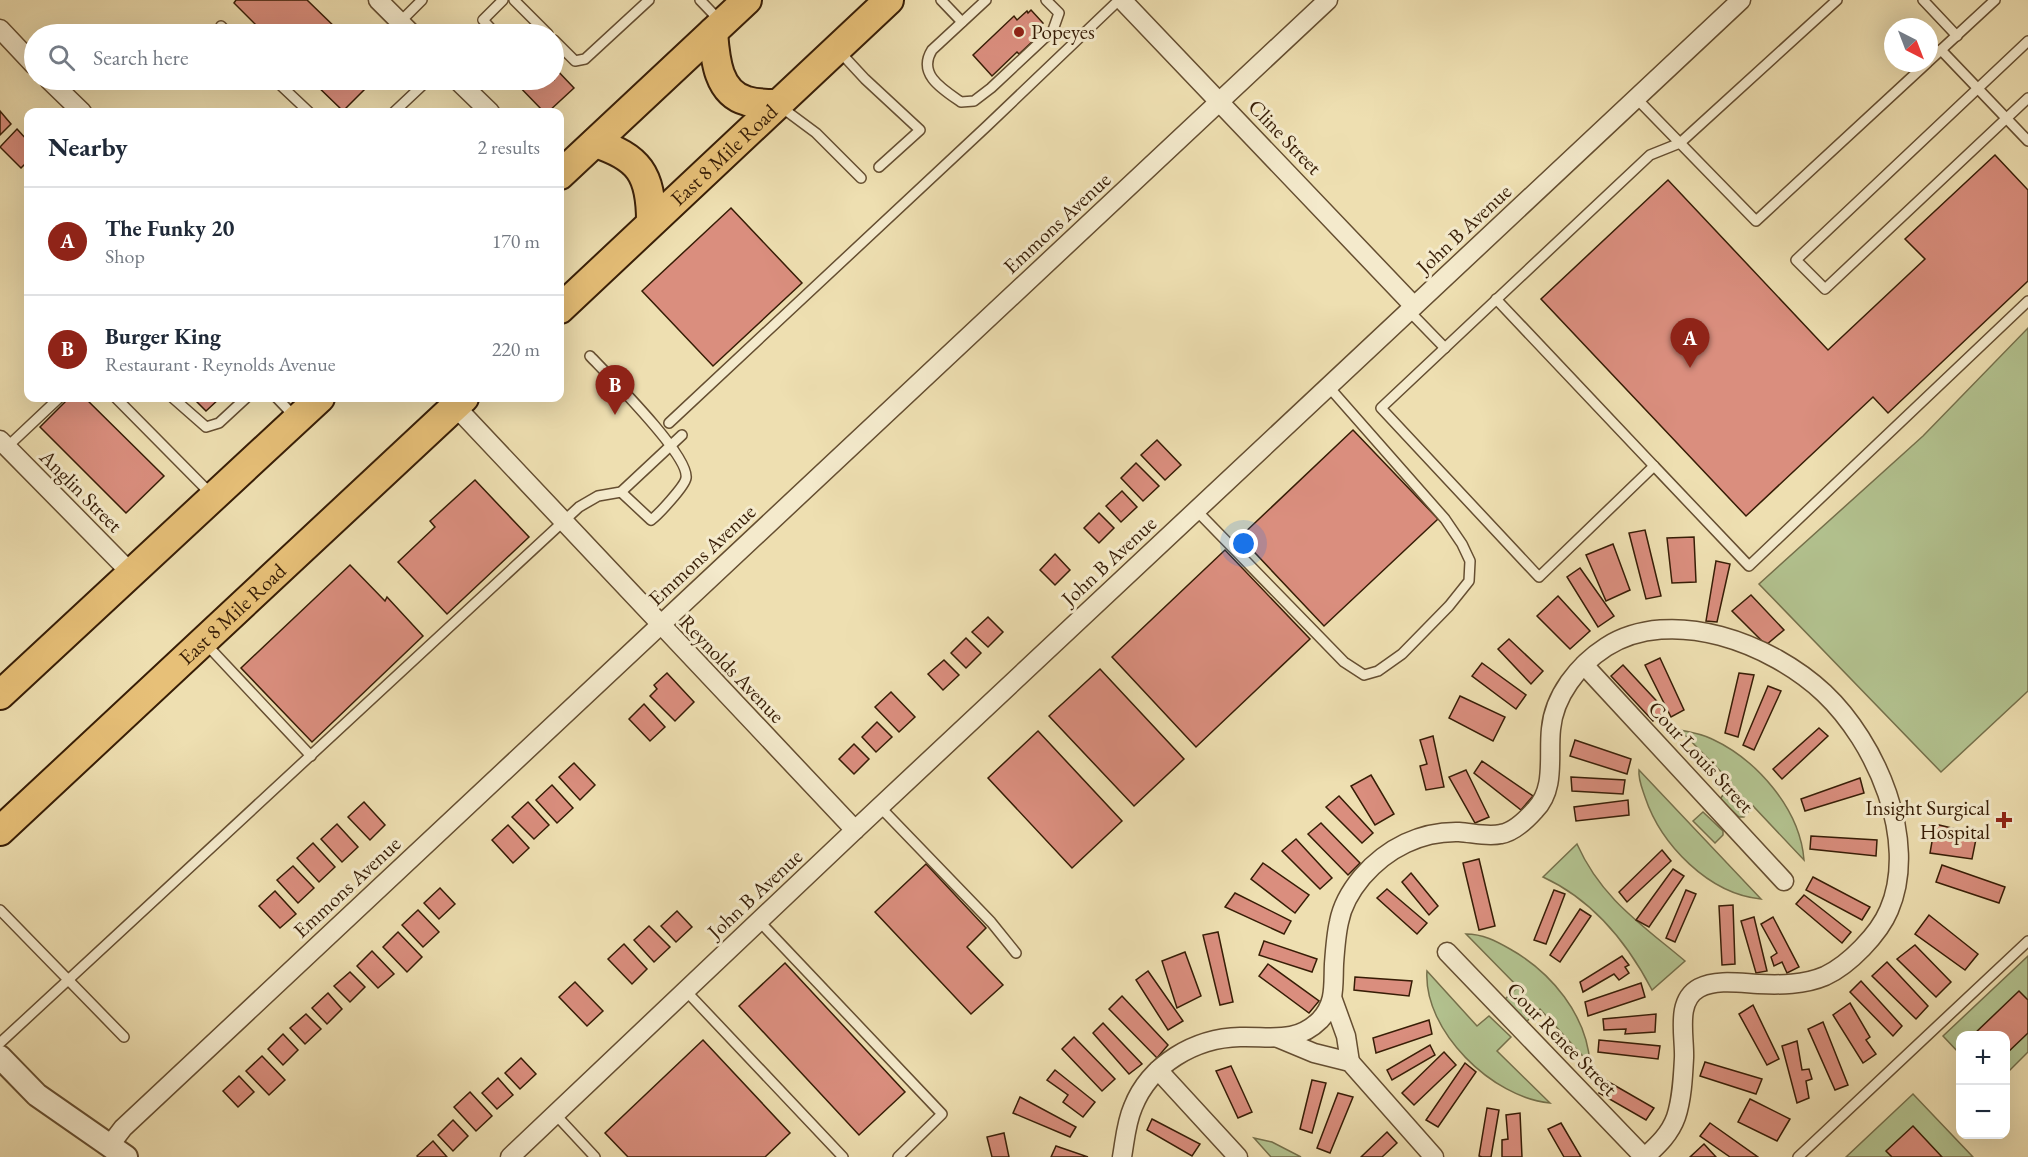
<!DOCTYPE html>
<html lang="en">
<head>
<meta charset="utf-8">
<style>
	body { margin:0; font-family:"EB Garamond",serif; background:#f6f6f7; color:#1f2937 }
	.controls { position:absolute; right:18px; bottom:18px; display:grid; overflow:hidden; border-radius:12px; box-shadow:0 6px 24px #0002 }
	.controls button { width:54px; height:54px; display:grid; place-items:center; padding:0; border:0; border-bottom:2px solid #e0e1e3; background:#fff; color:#1f2937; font:30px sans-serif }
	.compass { position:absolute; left:1884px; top:18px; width:54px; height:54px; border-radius:50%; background:#fff; box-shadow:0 6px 24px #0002; rotate:138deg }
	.you { position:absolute; left:1244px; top:544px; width:21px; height:21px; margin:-15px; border:4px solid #fff; border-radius:50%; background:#1a73e8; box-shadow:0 0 0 9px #1a73e833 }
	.badge { display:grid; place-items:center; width:39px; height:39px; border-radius:50%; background:#8f2418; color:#fff; font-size:20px; font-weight:700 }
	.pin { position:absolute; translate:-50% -50px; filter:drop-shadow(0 2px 3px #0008) }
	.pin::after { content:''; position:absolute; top:32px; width:21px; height:18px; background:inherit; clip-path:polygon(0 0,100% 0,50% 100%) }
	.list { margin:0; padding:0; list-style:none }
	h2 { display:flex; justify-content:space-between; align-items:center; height:78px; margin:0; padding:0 24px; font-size:26px }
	h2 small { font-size:20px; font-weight:400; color:#747a83 }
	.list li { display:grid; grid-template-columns:39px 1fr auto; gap:18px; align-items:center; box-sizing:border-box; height:108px; padding:0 24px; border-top:2px solid #e0e1e3 }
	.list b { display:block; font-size:22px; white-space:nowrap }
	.list p { margin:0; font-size:20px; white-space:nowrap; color:#747a83 }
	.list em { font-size:20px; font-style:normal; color:#747a83 }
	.icon { flex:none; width:33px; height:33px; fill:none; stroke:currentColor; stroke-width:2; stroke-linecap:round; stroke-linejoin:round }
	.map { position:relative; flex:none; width:2028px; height:1157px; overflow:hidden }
	.search { position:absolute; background:#fff; box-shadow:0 6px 24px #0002; left:24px; top:24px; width:540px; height:66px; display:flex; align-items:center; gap:15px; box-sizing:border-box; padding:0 21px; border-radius:33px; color:#747a83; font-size:22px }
	.panel { position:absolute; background:#fff; box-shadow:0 6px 24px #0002; left:24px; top:108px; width:540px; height:294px; border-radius:12px }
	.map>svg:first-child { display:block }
	.green { fill:#b3c390; stroke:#75704b; stroke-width:1.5 }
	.building { fill:#da8e7e; stroke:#371d06; stroke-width:1.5 }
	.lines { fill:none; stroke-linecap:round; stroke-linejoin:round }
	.service-casing { stroke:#654e31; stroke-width:12 }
	.minor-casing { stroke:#654e31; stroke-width:21 }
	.tertiary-casing { stroke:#654e31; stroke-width:26 }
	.trunk-casing { stroke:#371d06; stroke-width:32 }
	.service { stroke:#f4eacc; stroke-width:9 }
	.minor { stroke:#f4eacc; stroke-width:18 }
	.tertiary { stroke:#f4eacc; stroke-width:22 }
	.trunk { stroke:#e7c078; stroke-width:28 }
	.poi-dot { fill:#8f2418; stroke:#f4eacc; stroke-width:2 }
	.labels { text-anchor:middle; stroke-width:6; stroke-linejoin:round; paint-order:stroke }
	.poi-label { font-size:21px; fill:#371d06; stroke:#f4eacc; text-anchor:start }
	.street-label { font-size:21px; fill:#371d06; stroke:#f4eacc }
</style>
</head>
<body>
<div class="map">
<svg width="2028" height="1157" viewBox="0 0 2028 1157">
	<rect width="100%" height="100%" fill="#eedfb1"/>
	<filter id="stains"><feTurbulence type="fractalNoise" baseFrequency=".00333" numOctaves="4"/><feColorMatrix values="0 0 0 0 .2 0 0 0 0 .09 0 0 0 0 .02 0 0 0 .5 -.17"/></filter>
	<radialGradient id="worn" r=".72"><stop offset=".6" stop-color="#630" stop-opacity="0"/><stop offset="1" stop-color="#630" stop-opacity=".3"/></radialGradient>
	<g class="green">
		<polygon points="2028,328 2028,691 1941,772 1759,584 1923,436"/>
		<path d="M1680,730C1691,732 1702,734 1712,739C1757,760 1800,809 1804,860L1753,806L1744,817H1739L1720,799L1732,783Z"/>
		<path d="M1639,770L1761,899C1709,894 1661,845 1645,797C1642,788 1638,779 1639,770Z"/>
		<polygon points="1703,812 1723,831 1723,835 1715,843 1693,821"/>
		<path d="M1577,844C1601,898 1641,924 1685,961L1652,990C1627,942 1593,900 1543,877Z"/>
		<path d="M1466,934C1483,934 1496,941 1510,949C1551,972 1587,1015 1590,1064L1540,1009L1526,1022L1504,1000L1518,987Z"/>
		<polygon points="2028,956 2028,1052 2006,1074 2006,1036 1960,1036 1960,1054 1943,1036"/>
		<path d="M1427,971L1477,1026L1489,1016L1511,1037L1497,1051L1550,1103C1493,1098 1423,1031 1427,971Z"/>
		<polygon points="1913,1094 1973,1157 1846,1157"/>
		<polygon points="1254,1138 1272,1142 1301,1157 1271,1157"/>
	</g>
	<g class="building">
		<polygon points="236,0 307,0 342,34 265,34 234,3"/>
		<polygon points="1031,10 1043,23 1040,25 1042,27 1030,38 1033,41 1019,54 1017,52 992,76 973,55 1014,16 1017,20 1027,11 1028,13"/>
		<polygon points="554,67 574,88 548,112 544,112 513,80 554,80"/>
		<polygon points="311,80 374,80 343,111"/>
		<polygon points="0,111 11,124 0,135"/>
		<polygon points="17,129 28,141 28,161 21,168 0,147"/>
		<polygon points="1995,155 2028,190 2028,281 1888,413 1873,397 1746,516 1541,299 1668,180 1828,350 1925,259 1905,239"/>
		<polygon points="731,208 802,283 713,366 642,291"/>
		<polygon points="69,398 85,398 164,476 126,513 40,427"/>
		<polygon points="193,398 220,398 206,411"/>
		<polygon points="1353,430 1438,519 1324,626 1240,537"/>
		<polygon points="1157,440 1181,465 1165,480 1141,455"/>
		<polygon points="1136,463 1159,486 1143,501 1121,478"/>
		<polygon points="475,480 529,537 447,614 398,562 435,527 430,521"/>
		<polygon points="1122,491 1137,507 1121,522 1106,506"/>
		<polygon points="1099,513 1114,528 1099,543 1084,528"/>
		<polygon points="1645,530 1661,596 1646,599 1629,533"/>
		<polygon points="1694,537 1696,582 1672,583 1667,538"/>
		<polygon points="1613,544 1630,590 1606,601 1586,555"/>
		<polygon points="1225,550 1310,639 1196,747 1112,657"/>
		<polygon points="1055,554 1070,570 1055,585 1040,570"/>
		<polygon points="1716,561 1730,564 1717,622 1706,621"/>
		<polygon points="350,565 385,601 387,597 423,636 312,742 241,668"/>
		<polygon points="1580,568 1614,616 1598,627 1567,577"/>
		<polygon points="1751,595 1784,630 1766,645 1732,611"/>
		<polygon points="1558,596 1590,631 1570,649 1537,616"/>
		<polygon points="988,617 1003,632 988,647 972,632"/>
		<polygon points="966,638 981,653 966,668 951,653"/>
		<polygon points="1509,639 1543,671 1531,684 1498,649"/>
		<polygon points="1660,658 1684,710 1671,717 1645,665"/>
		<polygon points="944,660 959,675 943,690 928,674"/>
		<polygon points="1482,663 1526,695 1516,709 1472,676"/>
		<polygon points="1623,665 1666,711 1653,721 1611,676"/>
		<polygon points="1100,669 1184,759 1134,806 1049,716"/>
		<polygon points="667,673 694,702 675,721 650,696 657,689 654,685"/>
		<polygon points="1739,673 1754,675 1738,737 1725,733"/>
		<polygon points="1768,686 1781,691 1754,750 1743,745"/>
		<polygon points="891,692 915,717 899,732 875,707"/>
		<polygon points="1460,696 1505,717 1493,741 1449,718"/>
		<polygon points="644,704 665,727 650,741 629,719"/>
		<polygon points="877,722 892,737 876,752 862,737"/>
		<polygon points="1819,728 1828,736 1782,779 1773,769"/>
		<polygon points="1038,731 1122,821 1072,868 988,778"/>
		<polygon points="1433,736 1444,787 1426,790 1420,766 1427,764 1420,740"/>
		<polygon points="1575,740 1631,759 1627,774 1570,756"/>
		<polygon points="854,744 869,759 854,774 839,759"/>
		<polygon points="1482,761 1533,796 1521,810 1474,773"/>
		<polygon points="574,763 595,785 580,800 559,777"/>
		<polygon points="1466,770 1489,817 1475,823 1449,777"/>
		<polygon points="1371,775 1394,814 1375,825 1351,786"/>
		<polygon points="1571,777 1625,780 1623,794 1572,791"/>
		<polygon points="1860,778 1864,793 1805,811 1801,799"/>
		<polygon points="552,785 573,808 557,823 536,800"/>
		<polygon points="1339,796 1373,833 1362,843 1326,807"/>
		<polygon points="1628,800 1629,815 1576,821 1574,807"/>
		<polygon points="364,802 385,825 370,840 348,817"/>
		<polygon points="528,802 549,825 534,839 512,817"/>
		<polygon points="1321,823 1360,863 1348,875 1308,834"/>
		<polygon points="337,824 358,847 342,862 321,839"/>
		<polygon points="1935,824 1977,834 1972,859 1930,853"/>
		<polygon points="508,825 529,848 513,863 492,840"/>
		<polygon points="1811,836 1877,840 1876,856 1810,849"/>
		<polygon points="1296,839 1332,878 1320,889 1282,851"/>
		<polygon points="313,843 335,867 319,882 297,858"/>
		<polygon points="1662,850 1671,861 1627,902 1619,892"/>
		<polygon points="1479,859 1495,926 1479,930 1463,863"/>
		<polygon points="1263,863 1309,895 1295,913 1251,879"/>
		<polygon points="926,864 986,928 967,947 1003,985 971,1014 875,912"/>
		<polygon points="1942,865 2005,887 1999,903 1936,882"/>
		<polygon points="293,866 314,888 298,903 277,880"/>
		<polygon points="1673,869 1684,876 1649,927 1636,920"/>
		<polygon points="1411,873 1438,906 1429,915 1402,882"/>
		<polygon points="1813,877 1870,907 1862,920 1806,890"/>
		<polygon points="440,888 455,904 439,919 424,903"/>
		<polygon points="1387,889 1427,923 1417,934 1377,898"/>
		<polygon points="1554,890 1565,894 1546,944 1534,940"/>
		<polygon points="1686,890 1696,894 1675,942 1666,938"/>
		<polygon points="275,891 296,914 280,928 259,906"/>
		<polygon points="1235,893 1291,921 1284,934 1225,907"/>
		<polygon points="1804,895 1851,932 1842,943 1796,904"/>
		<polygon points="1733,905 1735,964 1722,965 1719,906"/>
		<polygon points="1580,909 1591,916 1560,962 1550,955"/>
		<polygon points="418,910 439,932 423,947 402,925"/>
		<polygon points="677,911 692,927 676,942 661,926"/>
		<polygon points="1929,915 1978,954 1965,970 1915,934"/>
		<polygon points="1754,917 1767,971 1756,973 1741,921"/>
		<polygon points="1773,917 1799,967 1787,973 1782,962 1774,966 1771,957 1777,953 1761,924"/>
		<polygon points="649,926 670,947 654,962 634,940"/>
		<polygon points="398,932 422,957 407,972 383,947"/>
		<polygon points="1218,932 1233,1002 1220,1005 1203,935"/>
		<polygon points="1264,941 1317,959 1312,972 1259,955"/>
		<polygon points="624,944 647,969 632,984 608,959"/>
		<polygon points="1915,945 1951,982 1936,997 1897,959"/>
		<polygon points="372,951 394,974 378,988 357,966"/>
		<polygon points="1185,952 1201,996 1177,1008 1162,961"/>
		<polygon points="1622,956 1629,965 1625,967 1629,973 1619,980 1614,974 1583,992 1580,982"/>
		<polygon points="1887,962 1928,1006 1916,1019 1872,976"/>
		<polygon points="785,963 905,1092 859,1135 739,1006"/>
		<polygon points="1268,964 1319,1001 1309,1013 1259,976"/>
		<polygon points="1148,971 1183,1021 1168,1030 1136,980"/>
		<polygon points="350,972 365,987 350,1002 334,986"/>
		<polygon points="1355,977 1412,981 1409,996 1354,990"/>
		<polygon points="1861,981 1902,1026 1893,1036 1850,992"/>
		<polygon points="575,982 603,1011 587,1026 559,997"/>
		<polygon points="1641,983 1645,997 1588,1016 1585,1002"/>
		<polygon points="2019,991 2028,1000 2028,1033 2006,1054 2006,1036 1972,1036"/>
		<polygon points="328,993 342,1009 327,1024 312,1008"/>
		<polygon points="1122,996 1168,1045 1157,1058 1109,1009"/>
		<polygon points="1850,1003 1870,1037 1866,1040 1876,1054 1863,1063 1833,1015"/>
		<polygon points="1753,1005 1779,1059 1767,1065 1739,1014"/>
		<polygon points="306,1014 321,1029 305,1044 290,1028"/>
		<polygon points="1656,1014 1655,1032 1625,1034 1626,1029 1604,1030 1603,1019"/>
		<polygon points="1429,1020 1432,1034 1376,1053 1373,1038"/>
		<polygon points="1823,1022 1848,1085 1835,1090 1808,1029"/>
		<polygon points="1103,1023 1142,1064 1129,1074 1093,1033"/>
		<polygon points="283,1034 298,1050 283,1065 268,1049"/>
		<polygon points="1074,1037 1115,1079 1102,1091 1062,1049"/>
		<polygon points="703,1040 790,1133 765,1157 628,1157 605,1133"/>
		<polygon points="1599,1040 1660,1046 1658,1059 1598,1052"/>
		<polygon points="1797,1041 1802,1070 1809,1069 1812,1079 1806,1081 1809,1098 1797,1103 1782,1046"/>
		<polygon points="1430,1045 1435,1055 1392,1080 1387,1070"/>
		<polygon points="1444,1052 1456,1065 1414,1105 1402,1093"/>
		<polygon points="262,1056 285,1080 269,1095 246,1071"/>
		<polygon points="521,1058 536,1074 520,1089 505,1073"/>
		<polygon points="1705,1062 1762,1079 1756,1094 1700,1076"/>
		<polygon points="1465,1063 1476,1072 1438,1127 1426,1120"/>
		<polygon points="1231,1066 1252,1112 1238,1118 1216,1071"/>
		<polygon points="1055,1070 1095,1102 1083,1117 1063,1102 1068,1095 1047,1080"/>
		<polygon points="239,1076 254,1092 238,1107 223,1091"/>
		<polygon points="498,1078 513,1095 497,1109 482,1093"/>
		<polygon points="1312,1080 1326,1083 1312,1133 1300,1129"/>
		<polygon points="1607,1081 1654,1108 1646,1120 1599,1093"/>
		<polygon points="470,1092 492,1116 476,1131 454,1107"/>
		<polygon points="1338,1093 1353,1097 1330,1153 1317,1148"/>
		<polygon points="1020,1097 1076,1127 1070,1137 1013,1113"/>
		<polygon points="1750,1099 1790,1119 1777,1141 1738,1122"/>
		<polygon points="1487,1108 1499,1110 1491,1157 1482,1157 1479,1156"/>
		<polygon points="1520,1113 1522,1157 1502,1157 1502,1140 1508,1139 1506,1115"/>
		<polygon points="1152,1119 1200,1144 1192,1156 1147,1130"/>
		<polygon points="453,1120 468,1136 453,1151 438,1135"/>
		<polygon points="1561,1123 1581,1157 1564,1157 1548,1129"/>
		<polygon points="1710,1123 1758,1157 1730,1157 1700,1136"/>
		<polygon points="1913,1126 1942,1157 1892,1157 1886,1151"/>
		<polygon points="1387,1132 1397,1143 1382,1157 1361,1157"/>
		<polygon points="1004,1133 1009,1157 992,1157 987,1137"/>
		<polygon points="433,1141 447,1157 418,1157 417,1156"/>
		<polygon points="1704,1144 1716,1157 1690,1157"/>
		<polygon points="1056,1146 1088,1157 1051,1157"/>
	</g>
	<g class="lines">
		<defs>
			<g id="service">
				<polyline points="514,0 548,34"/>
				<polyline points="700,0 721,22"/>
				<polyline points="941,0 962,22"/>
				<path d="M986,0L932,50C917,74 942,89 961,102L974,101L991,88L1053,30L1059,13L1046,0"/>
				<polyline points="1837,0 1680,143 1650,155 1381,408 1539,577 1654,466 1749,566 2028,301"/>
				<polyline points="1923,0 1957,36"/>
				<polyline points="400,22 422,0"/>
				<polyline points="221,26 229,34"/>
				<polyline points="496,34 483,20 503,0"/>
				<polyline points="554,40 575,61 585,59 649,0"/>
				<polyline points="2028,41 1796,260 1825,289 2028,98"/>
				<polyline points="1941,50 2028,141"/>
				<polyline points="839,51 865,79 920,130 879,167"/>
				<polyline points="1929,61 1995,0"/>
				<polyline points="275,80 309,112"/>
				<polyline points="1636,98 1756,221 1927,63"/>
				<polyline points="781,107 816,133 861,178"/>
				<polyline points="394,112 428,80"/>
				<polyline points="1496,299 1654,466"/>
				<polyline points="1409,311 1445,348"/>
				<path d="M590,356C608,375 690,456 686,478C685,486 658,515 651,520L621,492"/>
				<polyline points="116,398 212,495"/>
				<polyline points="173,398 206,427 219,423 246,398"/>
				<polyline points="277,398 295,417"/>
				<polyline points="669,423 987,126 1119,0"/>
				<polyline points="7,447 59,398"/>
				<polyline points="1196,510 1344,662 1364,675 1378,671 1402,654 1449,606 1469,581 1470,561 1462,544 1445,519 1328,386"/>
				<polyline points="206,644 311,756"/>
				<polyline points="880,807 991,922 1016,953"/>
				<polyline points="0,910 124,1037"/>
				<polyline points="759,921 942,1114 898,1157"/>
				<polyline points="686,991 843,1157"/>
				<polyline points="0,1043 579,507 598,496 621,492 682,435"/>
				<polyline points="555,1114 595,1157"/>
				<polyline points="1798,1157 2028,941"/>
			</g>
			<g id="minor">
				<polyline points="378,0 412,34"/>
				<polyline points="1122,0 1414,306"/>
				<polyline points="0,29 34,65"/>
				<polyline points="49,80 82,112"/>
				<polyline points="457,80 490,112"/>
				<polyline points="455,406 855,830"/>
				<polyline points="0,440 131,573"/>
				<polyline points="1584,665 1784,881"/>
				<polyline points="1447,952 1644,1157"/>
				<polyline points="1333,1000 1346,1036 1350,1062"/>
				<polyline points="1278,1038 1314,1053 1350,1062 1434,1157"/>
				<polyline points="1158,1070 1238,1157"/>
				<polyline points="110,1145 123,1128 1328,0"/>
				<polyline points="510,1157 855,830 1741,0"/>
				<path d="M1122,1157C1125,1140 1126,1123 1133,1107C1150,1064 1195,1038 1240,1037C1271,1036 1296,1044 1320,1020C1336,1003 1333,985 1334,964C1335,950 1336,935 1339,922C1342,906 1352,889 1362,877C1387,848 1421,831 1459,832C1473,833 1488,837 1501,834C1514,832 1527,819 1535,810C1556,789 1548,756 1551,729C1554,696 1578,665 1606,647C1672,605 1772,644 1824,693C1876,742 1919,840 1889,910C1879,934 1849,965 1825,976C1804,985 1780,985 1758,984C1740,983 1716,979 1699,988C1675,1001 1685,1036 1684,1058C1683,1077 1682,1099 1676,1117C1670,1134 1658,1145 1645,1157"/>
			</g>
			<polyline id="tertiary" points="0,1057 37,1095 126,1157"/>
			<g id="trunk">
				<path d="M713,32C715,57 717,93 747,101C757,104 767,104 776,104"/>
				<path d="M595,143C639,157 651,174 651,221"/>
				<polyline points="560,175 747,0"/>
				<path id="s1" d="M560,309L889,0"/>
				<polyline points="0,695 320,398"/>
				<path id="s2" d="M0,831L464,398"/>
			</g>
		</defs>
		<use href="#service" class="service-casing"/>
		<use href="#minor" class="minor-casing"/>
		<use href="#tertiary" class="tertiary-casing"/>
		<use href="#trunk" class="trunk-casing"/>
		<use href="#service" class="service"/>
		<use href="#minor" class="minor"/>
		<use href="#tertiary" class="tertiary"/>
		<use href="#trunk" class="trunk"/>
	</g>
	<g class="poi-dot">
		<circle cx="1019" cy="32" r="6"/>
		<path d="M2001 811h6v6h6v6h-6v6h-6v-6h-6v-6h6z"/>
	</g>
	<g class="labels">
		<g class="poi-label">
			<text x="1031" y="39">Popeyes</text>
			<text x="1990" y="815" text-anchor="end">Insight Surgical<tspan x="1990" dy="24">Hospital</tspan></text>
		</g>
		<g class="street-label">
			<text transform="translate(1285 137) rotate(46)" y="7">Cline Street</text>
			<text dy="7" stroke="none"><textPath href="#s1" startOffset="225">East 8 Mile Road</textPath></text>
			<text transform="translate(1057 223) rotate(-43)" y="7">Emmons Avenue</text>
			<text transform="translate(1464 229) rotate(-43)" y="7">John B Avenue</text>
			<text transform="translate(81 491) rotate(45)" y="7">Anglin Street</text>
			<text transform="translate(702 555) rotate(-43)" y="7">Emmons Avenue</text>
			<text transform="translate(1109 561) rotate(-43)" y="7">John B Avenue</text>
			<text dy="7" stroke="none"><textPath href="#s2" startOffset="318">East 8 Mile Road</textPath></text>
			<text transform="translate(732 669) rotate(46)" y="7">Reynolds Avenue</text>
			<text transform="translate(1701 757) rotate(47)" y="7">Cour Louis Street</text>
			<text transform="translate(347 887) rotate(-43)" y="7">Emmons Avenue</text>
			<text transform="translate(755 894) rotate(-43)" y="7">John B Avenue</text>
			<text transform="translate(1562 1039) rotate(46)" y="7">Cour Renee Street</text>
		</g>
	</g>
	<rect width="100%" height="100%" filter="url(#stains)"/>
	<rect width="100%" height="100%" fill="url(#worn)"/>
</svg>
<div class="controls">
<button>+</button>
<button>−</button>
</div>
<svg class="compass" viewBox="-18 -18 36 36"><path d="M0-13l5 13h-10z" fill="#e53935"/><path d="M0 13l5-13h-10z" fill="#747a83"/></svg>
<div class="you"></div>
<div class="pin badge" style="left:1690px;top:368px">A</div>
<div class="pin badge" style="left:615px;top:415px">B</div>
<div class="search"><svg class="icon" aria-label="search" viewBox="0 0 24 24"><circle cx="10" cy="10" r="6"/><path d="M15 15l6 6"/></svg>Search here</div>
<section class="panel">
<h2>Nearby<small>2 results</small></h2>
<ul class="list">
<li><span class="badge">A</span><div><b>The Funky 20</b><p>Shop</p></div><em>170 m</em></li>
<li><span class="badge">B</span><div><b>Burger King</b><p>Restaurant · Reynolds Avenue</p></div><em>220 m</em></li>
</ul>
</section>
</div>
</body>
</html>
